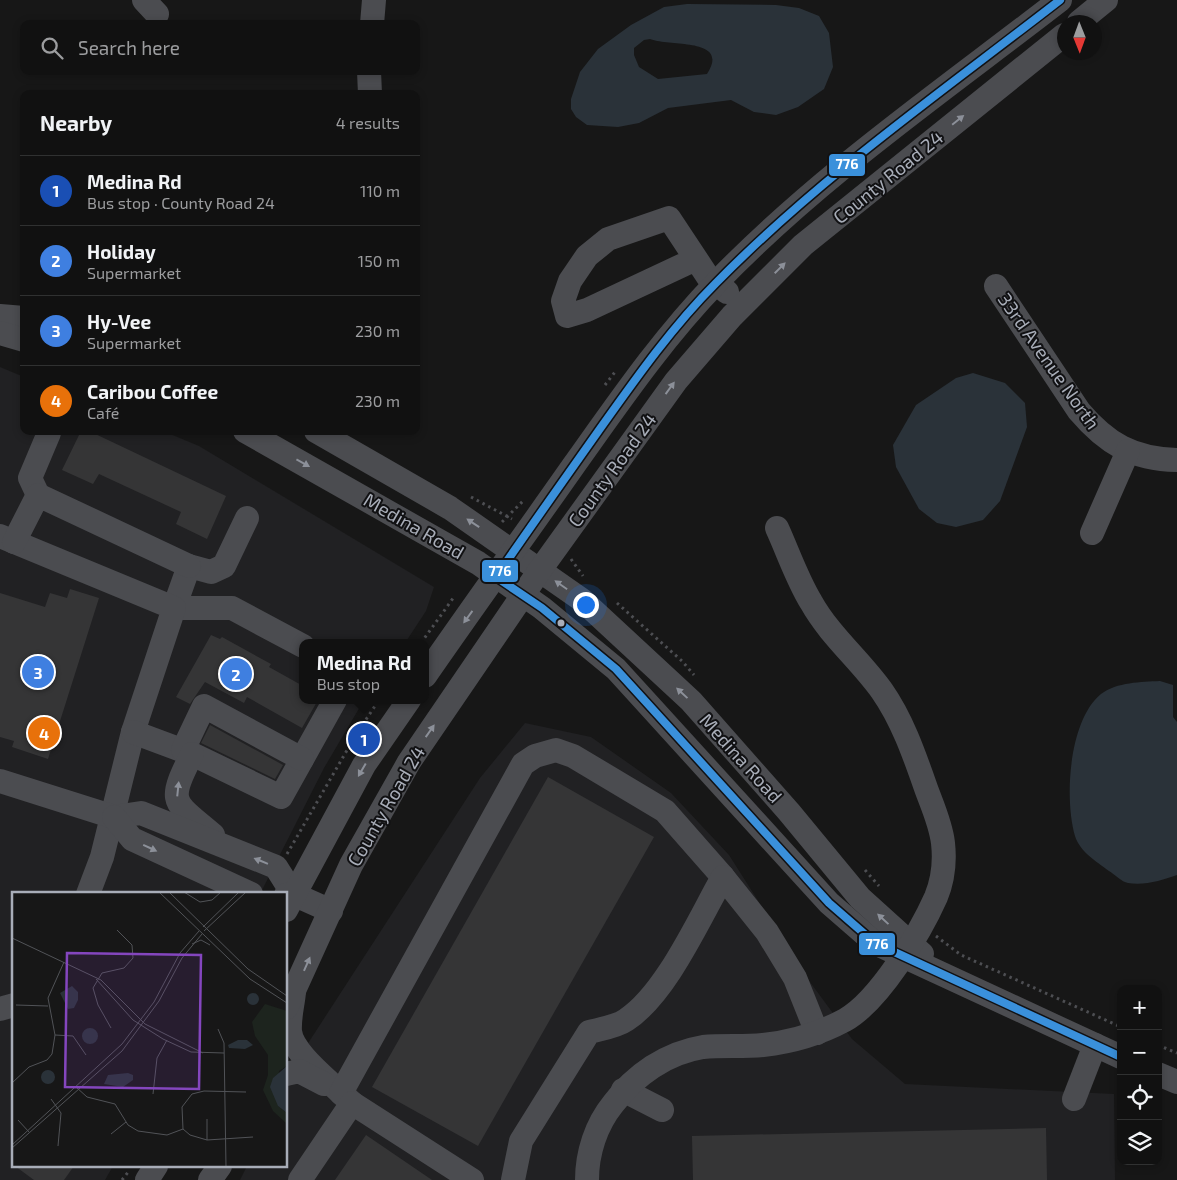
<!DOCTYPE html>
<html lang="en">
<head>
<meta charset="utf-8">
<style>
	body { margin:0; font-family:"Exo 2",sans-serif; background:#1a1a1a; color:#f1f3f6 }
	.controls { position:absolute; right:15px; bottom:15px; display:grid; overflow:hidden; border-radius:10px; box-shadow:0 2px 8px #0003 }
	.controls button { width:45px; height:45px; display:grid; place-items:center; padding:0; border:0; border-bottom:1px solid #303131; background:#111; color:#f1f3f6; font:25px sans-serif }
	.compass { position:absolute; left:1057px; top:15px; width:45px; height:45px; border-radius:50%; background:#111; box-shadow:0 2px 8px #0003; rotate:179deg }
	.you { position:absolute; left:585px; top:604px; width:18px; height:18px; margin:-12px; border:4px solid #fff; border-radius:50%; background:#1a73e8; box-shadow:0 0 0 8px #1a73e833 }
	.badge { display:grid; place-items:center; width:32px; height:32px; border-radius:50%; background:#757880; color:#fff; font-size:16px; font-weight:700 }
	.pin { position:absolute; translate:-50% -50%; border:2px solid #fff; box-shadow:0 1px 5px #0006 }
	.popup { position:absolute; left:299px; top:639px; width:130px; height:65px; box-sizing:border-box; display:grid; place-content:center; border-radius:10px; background:#111; filter:drop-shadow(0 1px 4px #0005); font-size:16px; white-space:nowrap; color:#9c9d9f }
	.popup b { font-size:19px; color:#f1f3f6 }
	.popup::after { content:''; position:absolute; left:50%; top:100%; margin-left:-10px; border:10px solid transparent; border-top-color:#111 }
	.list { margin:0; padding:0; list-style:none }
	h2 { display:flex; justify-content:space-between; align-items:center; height:65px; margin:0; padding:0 20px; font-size:21px }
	h2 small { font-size:16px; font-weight:400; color:#9c9d9f }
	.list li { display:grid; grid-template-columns:32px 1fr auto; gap:15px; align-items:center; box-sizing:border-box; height:70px; padding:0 20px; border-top:1px solid #303131 }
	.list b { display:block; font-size:19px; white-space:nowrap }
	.list p { margin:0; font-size:16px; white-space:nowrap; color:#9c9d9f }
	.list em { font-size:16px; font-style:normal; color:#9c9d9f }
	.icon { flex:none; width:28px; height:28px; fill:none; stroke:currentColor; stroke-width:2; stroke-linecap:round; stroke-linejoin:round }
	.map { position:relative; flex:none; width:1177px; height:1180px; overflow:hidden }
	.search { position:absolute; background:#111; box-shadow:0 2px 8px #0003; left:20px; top:20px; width:400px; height:55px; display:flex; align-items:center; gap:12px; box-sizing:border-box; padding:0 18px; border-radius:10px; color:#9c9d9f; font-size:19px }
	.panel { position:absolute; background:#111; box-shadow:0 2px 8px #0003; left:20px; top:90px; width:400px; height:345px; border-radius:10px }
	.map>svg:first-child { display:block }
	.built { fill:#212123 }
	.water { fill:#2a3239; fill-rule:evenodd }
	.building { fill:#353536 }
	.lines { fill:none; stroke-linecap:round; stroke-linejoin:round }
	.path { stroke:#4d4e52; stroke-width:3; stroke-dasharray:2.5 4; stroke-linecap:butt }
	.minor { stroke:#4b4c50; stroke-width:24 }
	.bus-1-casing { stroke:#111113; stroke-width:11 }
	.bus-1 { stroke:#3a90db; stroke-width:8 }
	.oneway { fill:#8c9099 }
	.bus-dot { fill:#a8adb8; stroke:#111113; stroke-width:2 }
	.labels { text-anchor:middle; stroke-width:4; stroke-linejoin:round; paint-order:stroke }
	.street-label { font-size:19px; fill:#a8adb8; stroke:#111113 }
	.inset-road { fill:none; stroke:#515357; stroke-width:1 }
	.view { fill:#8446be; fill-opacity:0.15; stroke:#8446be; stroke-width:2.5 }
	.inset-edge { fill:none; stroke:#a8adb8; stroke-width:2.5 }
	.line-badge { stroke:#111113; stroke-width:2 }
	.badge-label { font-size:14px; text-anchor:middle; font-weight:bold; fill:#fff }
</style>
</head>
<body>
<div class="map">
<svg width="1177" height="1180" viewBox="0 0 1177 1180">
	<rect width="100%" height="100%" fill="#171717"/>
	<g class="built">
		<polygon points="0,367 24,377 24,431 163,431 199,446 434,587 426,611 405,643 303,643 303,700 364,700 324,768 260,894 14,894 14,1166 113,1166 105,1180 0,1180"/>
		<polygon points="525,723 591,737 671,793 729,855 810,982 852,1039 905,1084 1114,1094 1115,1180 240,1180 247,1166 286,1166 286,1086 303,1051 480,778"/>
	</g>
	<g class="water">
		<path d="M687,4L776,5L799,8L819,16L829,33L833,67L824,89L798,107L776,115L754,112L731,100L668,108L639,123L618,127L587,125L576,117L571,109V99L580,72L598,49L631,25L664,7ZM650,39C669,47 731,37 707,74L658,79L639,67L634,55V48L644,40Z"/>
		<polygon points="973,373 1005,383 1025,403 1027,427 1000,501 983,520 956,527 937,523 919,509 896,467 893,445 916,405 956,378"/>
		<path d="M1160,681L1173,685V717L1177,722V875C1163,880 1144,886 1128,883C1122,882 1114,874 1109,871C1096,861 1080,852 1075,836C1064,798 1069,720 1101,694C1117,682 1141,682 1160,681Z"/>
	</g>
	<g class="building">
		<polygon points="81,431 89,431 226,496 207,539 176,524 181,512 99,474 93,484 62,470"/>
		<polygon points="70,589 99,598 48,759 12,747 14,741 0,737 0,593 45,607 50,593 67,598"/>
		<polygon points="211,635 220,639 222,637 271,664 269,667 303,686 303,700 318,700 302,728 247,697 244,703 205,682 190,704 176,697"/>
		<polygon points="210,725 283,765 275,779 201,743"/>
		<polygon points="548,777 654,837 478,1146 372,1087"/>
		<polygon points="1046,1128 1047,1180 693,1180 692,1136"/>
		<polygon points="366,1135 432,1180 335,1180"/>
		<polygon points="15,1166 74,1166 64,1180 34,1180"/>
	</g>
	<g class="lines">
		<g class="path">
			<polyline points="605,385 615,372"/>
			<polyline points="471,497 512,519"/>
			<polyline points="502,522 524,500"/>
			<polyline points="571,559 583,576"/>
			<polyline points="617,603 682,661 694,675"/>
			<polyline points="421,643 454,597"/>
			<polyline points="287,854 357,733 379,700"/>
			<polyline points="865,870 879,886"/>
			<polyline points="936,936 961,955 1121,1027"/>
			<polyline points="1158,1045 1177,1053"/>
			<polyline points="122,1180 129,1171"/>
		</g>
		<g class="minor">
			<polyline points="144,0 157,14"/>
			<polyline points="1079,22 1106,0"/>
			<polyline points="372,24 374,0"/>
			<polyline points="369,71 370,94"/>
			<polyline points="696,259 587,310 567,316 563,301 570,281 587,256 608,239 669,218 708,277 727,292"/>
			<path d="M996,286L1079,411C1107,444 1133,459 1177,460"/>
			<polyline points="0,316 24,318"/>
			<polyline points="0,333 24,340"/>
			<polyline points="245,431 478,563 542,608 616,669 829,903 875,943 1121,1057"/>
			<polyline points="316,431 450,508 582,600 691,701 789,812 860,898 922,954"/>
			<polyline points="38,495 30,478 49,433"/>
			<polyline points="247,518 224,566 211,572 189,566 174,608 232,608 303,646"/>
			<polyline points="1092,533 1128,451"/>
			<polyline points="0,536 174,608 133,732 102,857 88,894"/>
			<polyline points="14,542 38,495 189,566"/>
			<path d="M425,676C474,605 525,535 574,465C619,402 662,339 716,283C818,177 944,90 1060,0"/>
			<polyline points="133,732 192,754 281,797 335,700"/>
			<polyline points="183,750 204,706 302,759"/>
			<path d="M192,754C167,804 172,800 213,835"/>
			<polyline points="0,781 114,817 141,813 276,867 293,894"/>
			<polyline points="114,817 132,839 251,894"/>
			<polyline points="286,895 293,894 331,911"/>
			<polyline points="286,910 364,765 409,700"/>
			<path d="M294,992C293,1004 289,1018 290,1031C292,1052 326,1078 341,1093"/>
			<polyline points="286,1008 351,865 409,762 540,570 676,381 732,316 803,245 1064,35"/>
			<polyline points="0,1009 14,1005"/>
			<polyline points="286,1074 299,1071 324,1084"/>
			<polyline points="1158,1074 1177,1082"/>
			<polyline points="623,1090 662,1110"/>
			<polyline points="1074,1099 1095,1045"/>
			<polyline points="352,1103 341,1093 523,764 535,756 556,750 573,756 665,811 723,877"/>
			<polyline points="147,1180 156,1166"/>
			<polyline points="210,1180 220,1166"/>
			<polyline points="300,1180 352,1103 472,1180"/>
			<path d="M513,1180L521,1141L589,1032C600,1029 616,1027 626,1020C666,994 699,919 723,877L767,932L795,978L817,1033"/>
			<path d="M587,1180C587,1153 596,1125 613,1104C635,1075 666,1053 703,1047C723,1045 743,1047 763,1045C792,1042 819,1034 845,1020C879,1001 920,933 936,897C943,880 945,861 943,843C941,825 933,807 927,791C915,757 903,721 882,691C860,660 830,636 811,602C797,579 788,552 777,528"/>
		</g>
		<defs>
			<path id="bus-1" d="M1060,0C943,91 820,177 716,283C671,328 634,381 597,433C563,481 529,529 496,577L542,608L616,669L829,903L875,943L1121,1057"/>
		</defs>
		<use href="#bus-1" class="bus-1-casing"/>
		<use href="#bus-1" class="bus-1"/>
	</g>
	<defs><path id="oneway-solid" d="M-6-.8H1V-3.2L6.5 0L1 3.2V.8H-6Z" transform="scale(1.25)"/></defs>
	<g class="oneway">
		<use href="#oneway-solid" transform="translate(958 120) rotate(-39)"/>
		<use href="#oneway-solid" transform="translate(780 268) rotate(-45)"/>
		<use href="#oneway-solid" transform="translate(670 388) rotate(-54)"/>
		<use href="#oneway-solid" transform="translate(303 463) rotate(29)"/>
		<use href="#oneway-solid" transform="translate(473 523) rotate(-146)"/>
		<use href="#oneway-solid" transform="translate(561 585) rotate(-145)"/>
		<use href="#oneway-solid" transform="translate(468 617) rotate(126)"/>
		<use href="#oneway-solid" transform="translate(682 693) rotate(-137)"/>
		<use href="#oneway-solid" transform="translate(430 731) rotate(-55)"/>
		<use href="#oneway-solid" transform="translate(362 770) rotate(120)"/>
		<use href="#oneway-solid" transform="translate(178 789) rotate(-84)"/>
		<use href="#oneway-solid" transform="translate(150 848) rotate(25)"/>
		<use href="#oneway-solid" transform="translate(261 861) rotate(-158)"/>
		<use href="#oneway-solid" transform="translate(883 919) rotate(-137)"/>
		<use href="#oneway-solid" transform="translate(307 964) rotate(-66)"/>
	</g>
	<circle class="bus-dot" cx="561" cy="623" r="4.5"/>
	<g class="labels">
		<g class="street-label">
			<text transform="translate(888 177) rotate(-39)" y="7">County Road 24</text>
			<text transform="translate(1049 361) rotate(55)" y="7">33rd Avenue North</text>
			<text transform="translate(612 470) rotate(-54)" y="7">County Road 24</text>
			<text transform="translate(414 526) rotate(30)" y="7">Medina Road</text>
			<text transform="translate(741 758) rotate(48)" y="7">Medina Road</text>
			<text transform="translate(386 806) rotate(-60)" y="7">County Road 24</text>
		</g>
	</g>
	<g transform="translate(12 892)">
		<rect width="275" height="275" fill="#171717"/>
		<path d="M253,112L275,119V174L267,179L266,214L275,221V232L261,219L251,198L256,183V163L243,144L240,130Z" fill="#1d241e"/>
		<path d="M60,94L66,100V108L62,116L56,117L48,101ZM235 107a6 6 0 1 1 12 0a6 6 0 1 1-12 0ZM70 144a8 8 0 1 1 16 0a8 8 0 1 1-16 0ZM226,148H235L241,153L233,157L217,156L216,153ZM275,174V221L266,214L258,195L261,186ZM29 185a7 7 0 1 1 14 0a7 7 0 1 1-14 0ZM116,181L121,183V188L111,195L92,192L96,183Z" fill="#2a3239"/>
		<path class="inset-road" d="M147,0L238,87L275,111M157,0L236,77L275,104M172,0L188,10L200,8L209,0M191,35L227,0M192,39L234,0M0,46L89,88L133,132L191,161M180,52L189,48L198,53M84,87L121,128L151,147L179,160L212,161M4,113L36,114M99,136L86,113L81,96L90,81L112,76L121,66L120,53L105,38M206,137L212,151L214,275M43,143L61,144L74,163M0,191L17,175L35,168L40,162L43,143L36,106L52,70M64,195L75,205L103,212L116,233L126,239L155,243L171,237M141,202L145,166L155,148M39,207L49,221L46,254M195,227V248M6,228L17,240M171,237L170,215L180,202L192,199L234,200M171,237L178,243L195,248L241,245M99,242L114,230M0,253L110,152L142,110L168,61L187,39M0,256L110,159L147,109L170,66L190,42"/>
		<path class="view" d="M55,61L189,63L187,197L53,195Z"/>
		<rect width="275" height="275" class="inset-edge"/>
	</g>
	<g class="line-badge">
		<rect x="828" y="153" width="38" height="24" rx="5" fill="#3a90db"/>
		<rect x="481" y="559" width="38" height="24" rx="5" fill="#3a90db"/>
		<rect x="858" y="932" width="38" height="24" rx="5" fill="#3a90db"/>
	</g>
	<g class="badge-label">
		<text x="847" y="169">776</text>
		<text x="500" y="576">776</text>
		<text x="877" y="949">776</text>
	</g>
</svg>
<div class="controls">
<button>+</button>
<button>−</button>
<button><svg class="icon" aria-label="locate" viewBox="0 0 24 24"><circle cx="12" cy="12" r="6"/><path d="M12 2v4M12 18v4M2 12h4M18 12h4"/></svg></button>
<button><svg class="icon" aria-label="layers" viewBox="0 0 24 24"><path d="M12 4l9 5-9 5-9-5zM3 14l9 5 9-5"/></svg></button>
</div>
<svg class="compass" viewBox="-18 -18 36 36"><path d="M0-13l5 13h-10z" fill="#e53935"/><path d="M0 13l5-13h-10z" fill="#9c9d9f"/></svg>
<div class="you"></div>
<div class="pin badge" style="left:364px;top:739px;background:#1a4fb4">1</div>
<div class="popup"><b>Medina Rd</b>Bus stop</div>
<div class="pin badge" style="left:236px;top:674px;background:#3f7fe0">2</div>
<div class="pin badge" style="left:38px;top:672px;background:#3f7fe0">3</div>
<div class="pin badge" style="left:44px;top:733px;background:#e8710a">4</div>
<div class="search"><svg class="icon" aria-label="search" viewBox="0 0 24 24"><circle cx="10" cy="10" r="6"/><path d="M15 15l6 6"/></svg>Search here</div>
<section class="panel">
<h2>Nearby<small>4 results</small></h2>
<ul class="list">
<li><span class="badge" style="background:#1a4fb4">1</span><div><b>Medina Rd</b><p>Bus stop · County Road 24</p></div><em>110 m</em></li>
<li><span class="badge" style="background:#3f7fe0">2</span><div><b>Holiday</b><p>Supermarket</p></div><em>150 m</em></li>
<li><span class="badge" style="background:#3f7fe0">3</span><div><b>Hy-Vee</b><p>Supermarket</p></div><em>230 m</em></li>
<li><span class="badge" style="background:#e8710a">4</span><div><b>Caribou Coffee</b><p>Café</p></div><em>230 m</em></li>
</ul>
</section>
</div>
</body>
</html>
